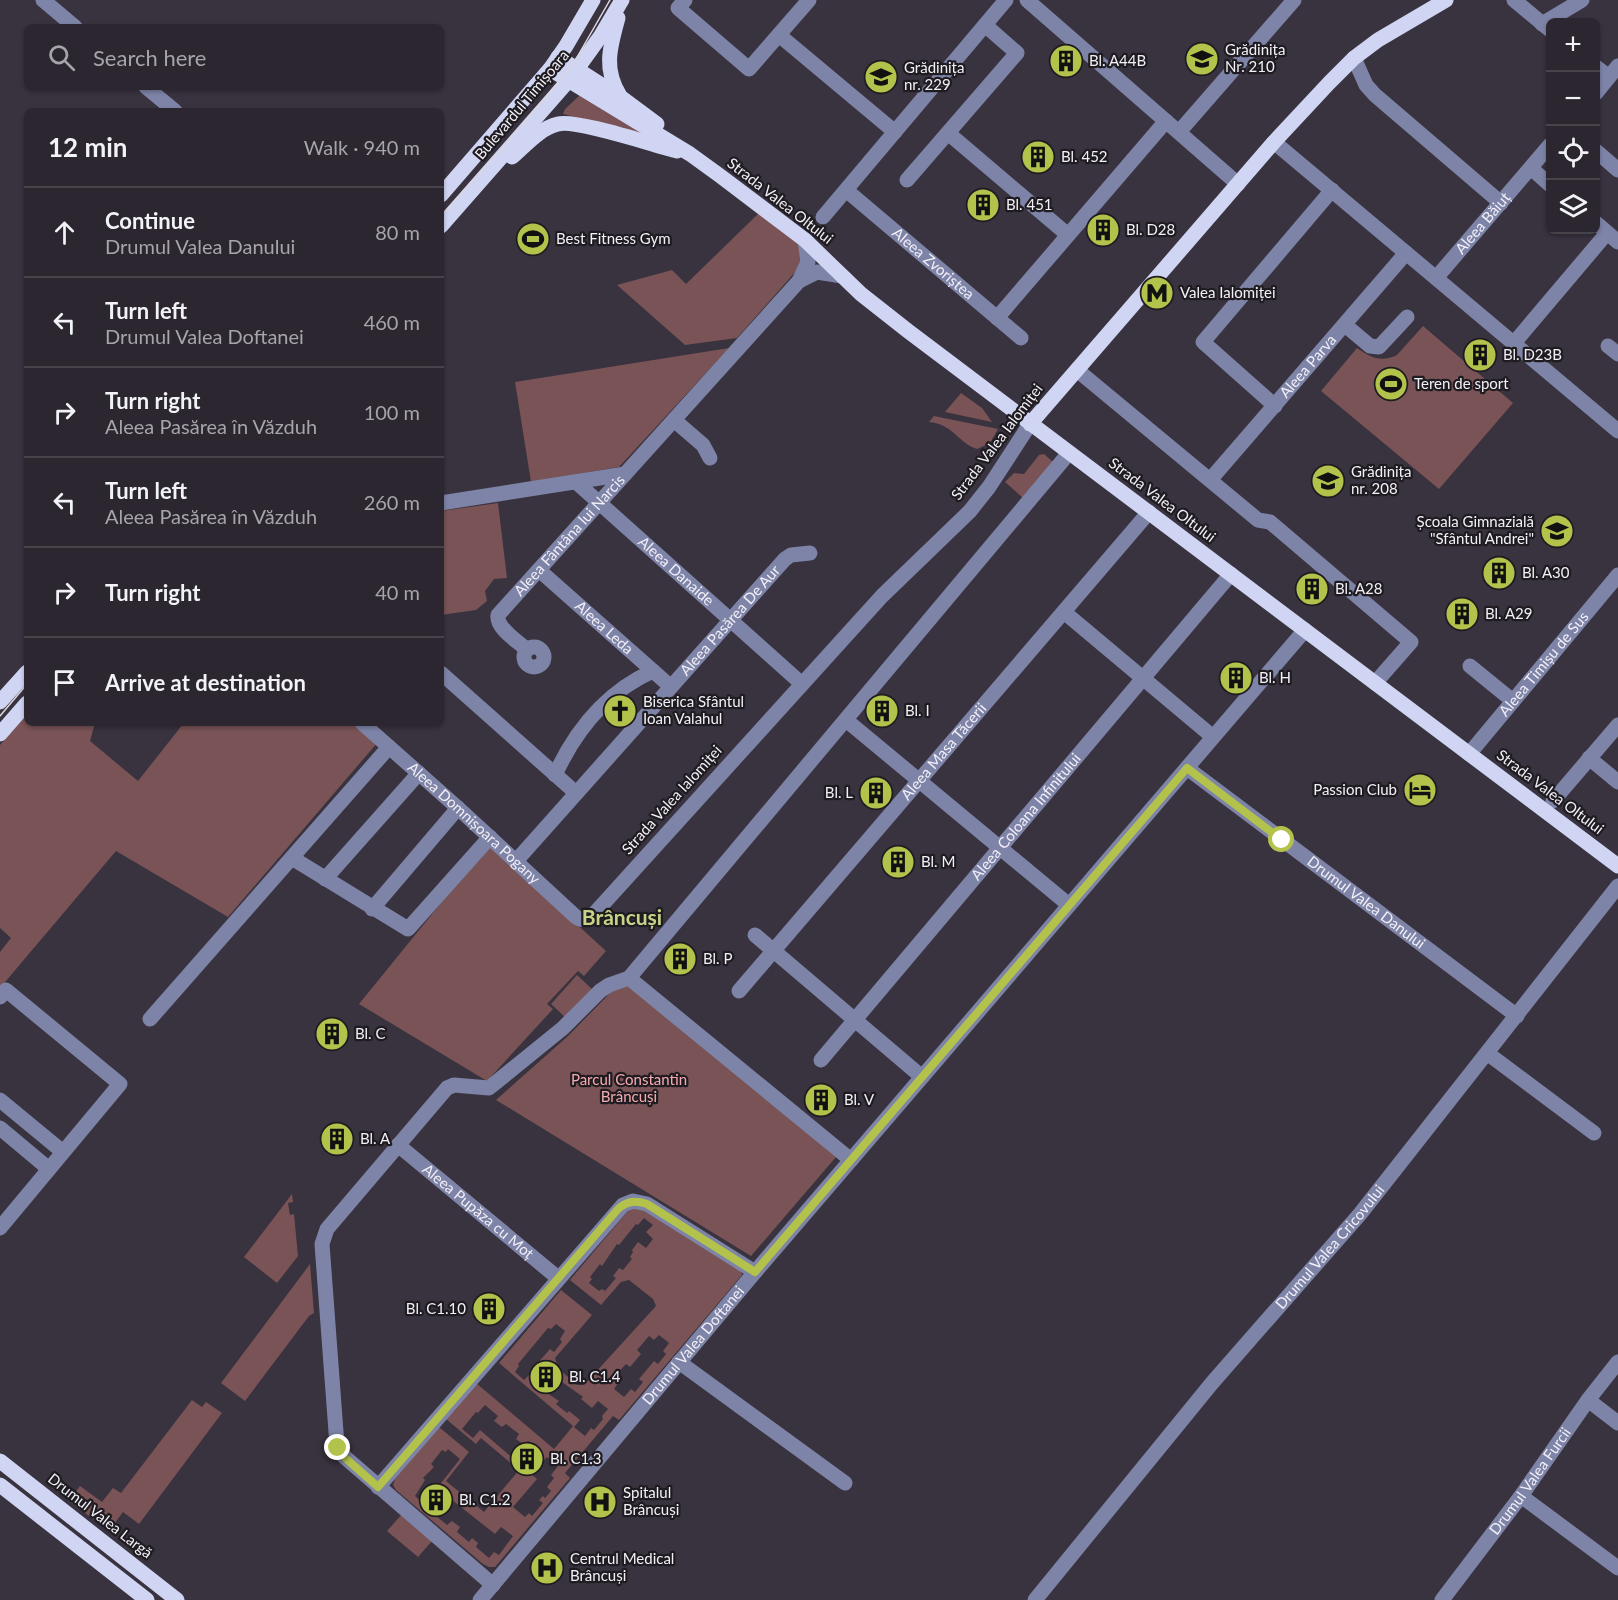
<!DOCTYPE html>
<html lang="en">
<head>
<meta charset="utf-8">
<style>
	body { margin:0; font-family:Lato,sans-serif; background:#332e37; color:#f1f3f6 }
	.controls { position:absolute; right:18px; top:18px; display:grid; overflow:hidden; border-radius:9px; box-shadow:0 2px 4px #0004 }
	.controls button { width:54px; height:54px; display:grid; place-items:center; padding:0; border:0; border-bottom:2px solid #47434b; background:#2b262f; color:#f1f3f6; font:30px sans-serif }
	.stop { position:absolute; width:18px; height:18px; margin:-14px; border:4px solid #b3c24b; border-radius:50%; background:#fff }
	.stop.end { background:#b3c24b; border-color:#fff; box-shadow:0 2px 6px #0008 }
	.list { margin:0; padding:0; list-style:none }
	h2 { display:flex; justify-content:space-between; align-items:center; height:78px; margin:0; padding:0 24px; font-size:26px }
	h2 small { font-size:20px; font-weight:400; color:#a6a5aa }
	.list li { display:grid; grid-template-columns:39px 1fr auto; gap:18px; align-items:center; box-sizing:border-box; height:90px; padding:0 24px; border-top:2px solid #47434b }
	.list b { display:block; font-size:22px; white-space:nowrap }
	.list p { margin:0; font-size:20px; white-space:nowrap; color:#a6a5aa }
	.list em { font-size:20px; font-style:normal; color:#a6a5aa }
	.icon { flex:none; width:33px; height:33px; fill:none; stroke:currentColor; stroke-width:2; stroke-linecap:round; stroke-linejoin:round }
	.map { position:relative; flex:none; width:1618px; height:1600px; overflow:hidden }
	.search { position:absolute; background:#2b262f; box-shadow:0 2px 4px #0004; left:24px; top:24px; width:420px; height:66px; display:flex; align-items:center; gap:15px; box-sizing:border-box; padding:0 21px; border-radius:9px; color:#a6a5aa; font-size:22px }
	.panel { position:absolute; background:#2b262f; box-shadow:0 2px 4px #0004; left:24px; top:108px; width:420px; height:618px; border-radius:9px }
	.map>svg:first-child { display:block }
	.green { fill:#795355; fill-rule:evenodd }
	.lines { fill:none; stroke-linecap:round; stroke-linejoin:round }
	.minor { stroke:#7d84a7; stroke-width:15 }
	.major { stroke:#cfd5f2; stroke-width:15 }
	.tram { stroke:#dad6de; stroke-width:1.5 }
	.route { stroke:#b3c24b; stroke-width:8 }
	.labels { text-anchor:middle; stroke-width:4.5; stroke-linejoin:round; paint-order:stroke }
	.poi-label { font-size:15px; fill:#f3eff7; stroke:#1f1c21; text-anchor:start }
	.street-label { font-size:15px; fill:#f3eff7; stroke:#1f1c21 }
	.park-label { font-size:15px; fill:#f7abaf; stroke:#1f1c21 }
	.district-label { font-size:21px; font-weight:bold; fill:#c7d487; stroke:#1f1c21 }
</style>
</head>
<body>
<div class="map">
<svg width="1618" height="1600" viewBox="0 0 1618 1600">
	<rect width="100%" height="100%" fill="#39323f"/>
	<g class="green">
		<polygon points="580,95 643,134 563,114 565,109"/>
		<polygon points="760,212 799,242 802,259 797,270 737,338 685,345 617,285 672,270 686,284"/>
		<path d="M1423,326L1513,403L1439,489L1321,391L1357,348C1370,357 1381,363 1397,355Z"/>
		<polygon points="729,348 619,467 531,482 515,382"/>
		<polygon points="961,393 982,408 992,422 945,412"/>
		<path d="M934,416L998,429L990,443L977,449C958,443 953,424 929,422Z"/>
		<polygon points="1044,454 1053,462 1023,498 1005,482 1014,473 1024,474 1039,455"/>
		<polygon points="498,503 507,578 494,579 485,591 487,601 476,610 441,615 441,511"/>
		<polygon points="27,714 27,723 95,723 90,741 138,781 183,724 182,723 354,723 378,742 228,917 116,851 0,988 0,952 11,938 0,928 0,745"/>
		<polygon points="489,844 606,951 584,976 578,971 547,1004 553,1009 487,1081 359,1004"/>
		<polygon points="577,975 592,989 566,1018 551,1004"/>
		<polygon points="627,983 836,1157 751,1256 496,1100 567,1037 616,987"/>
		<polygon points="292,1194 293,1202 288,1203 290,1215 294,1214 298,1256 277,1283 244,1257"/>
		<path d="M634,1208H641L741,1270L742,1275L619,1420L613,1416L565,1473L570,1478L495,1567H489L483,1564L396,1490L393,1485L395,1479L439,1427L469,1452L446,1481L484,1512L519,1470L481,1438L476,1444L446,1419L476,1383L554,1449L573,1426L499,1363L561,1290L592,1315L555,1358L558,1368L577,1385H584L656,1306L653,1299L629,1280L621,1282L601,1305L570,1280L627,1212ZM644,1218L653,1225L646,1232L653,1239L646,1248L638,1242L632,1250L633,1252L630,1257L632,1259L623,1270L619,1268L613,1276L616,1278L605,1291L602,1289L599,1291L589,1283L592,1279L590,1277L600,1264L602,1266L617,1244L619,1245L636,1224L638,1225ZM556,1324L565,1331L560,1339L562,1342L554,1352L550,1349L536,1365L544,1371L546,1369L549,1372L551,1370L563,1380L562,1382L583,1397L581,1399L592,1408L598,1401L608,1409L602,1416L603,1419L594,1430L591,1428L585,1436L574,1427L580,1420L569,1411L567,1413L556,1404L559,1401L537,1386L539,1383L529,1375L524,1380L515,1372L519,1366L518,1364L548,1328L551,1329ZM659,1335L669,1343L663,1351L666,1354L658,1364L654,1361L639,1379L643,1382L635,1392L631,1389L624,1397L614,1389L619,1382L614,1377L626,1364L630,1367L641,1354L637,1350L649,1336L654,1340ZM485,1405L498,1416L494,1421L502,1427L506,1424L519,1434L516,1439L524,1445L528,1441L540,1451L536,1457L542,1462L547,1457L558,1466L551,1475L554,1478L547,1487L551,1491L545,1498L543,1496L539,1500L543,1503L532,1516L529,1513L525,1517L513,1507L537,1479L480,1430L473,1438L462,1429L476,1412L478,1413ZM448,1449L460,1459L437,1488L495,1534L501,1527L513,1536L499,1555L494,1552L489,1558L476,1547L478,1543L472,1538L469,1542L457,1532L460,1527L452,1521L447,1525L435,1515L438,1510L431,1504L428,1507L415,1496L425,1480L423,1478L434,1467L431,1464L442,1450L446,1452Z"/>
		<polygon points="310,1264 314,1313 309,1316 245,1401 221,1383"/>
		<polygon points="192,1400 202,1407 206,1402 222,1413 139,1524 123,1512 109,1531 69,1501 80,1486 102,1502 113,1488 121,1493"/>
		<polygon points="402,1514 432,1541 418,1557 387,1531"/>
	</g>
	<g class="lines">
		<g class="minor">
			<polyline points="43,0 75,27"/>
			<polyline points="685,0 678,8 749,69 809,0"/>
			<polyline points="1027,0 1238,184"/>
			<polyline points="1514,0 1550,30"/>
			<polyline points="1542,24 1582,0"/>
			<polyline points="779,35 895,132"/>
			<polyline points="1354,58 1366,85 1375,95 1501,203"/>
			<polyline points="1596,67 1609,77"/>
			<polyline points="146,87 175,111"/>
			<polyline points="1596,93 1618,66"/>
			<polyline points="1179,132 1294,0"/>
			<polyline points="948,133 1068,235"/>
			<polyline points="1274,142 1618,431"/>
			<polyline points="1596,151 1618,170"/>
			<polyline points="1531,168 1550,185"/>
			<polyline points="907,180 1017,53 985,25"/>
			<path id="s1" d="M846,190L1021,338"/>
			<polyline points="823,217 1006,0"/>
			<polyline points="1596,223 1618,242"/>
			<path id="s2" d="M1436,278L1550,145"/>
			<polyline points="799,281 817,272 842,276"/>
			<polyline points="997,318 1166,121"/>
			<polyline points="1345,325 1370,346 1379,347 1407,317"/>
			<polyline points="1514,343 1607,233"/>
			<polyline points="1608,346 1618,354"/>
			<polyline points="1077,370 1258,520 1270,522 1411,642 1375,683"/>
			<polyline points="1275,406 1203,342 1332,190"/>
			<polyline points="674,420 703,445 710,458"/>
			<path id="s3" d="M1210,480L1406,253"/>
			<path id="s4" d="M576,482L802,684"/>
			<polyline points="441,503 625,474"/>
			<path id="s5" d="M539,570L670,686"/>
			<polyline points="1064,612 1213,737"/>
			<circle cx="534" cy="657" r="10"/>
			<path id="s6" d="M527,650C518,641 496,629 498,615L799,281L808,262L805,240"/>
			<polyline points="1470,666 1513,701"/>
			<polyline points="441,673 576,793"/>
			<polyline points="846,720 1069,905"/>
			<path id="s7" d="M362,723L458,808L576,917C583,922 588,919 594,914L882,596L970,511L989,487L1030,424"/>
			<path id="s8" d="M1469,754L1618,575"/>
			<polyline points="1589,758 1618,782"/>
			<path id="s9" d="M1187,768L1517,1016"/>
			<path d="M555,775C576,729 606,692 653,671"/>
			<polyline points="1553,801 1618,725"/>
			<polyline points="292,858 408,929 490,837"/>
			<path id="s10" d="M516,861L785,559L791,555L810,553"/>
			<polyline points="325,879 419,773"/>
			<polyline points="372,909 458,808"/>
			<polyline points="755,935 922,1077"/>
			<polyline points="629,978 851,1160"/>
			<path id="s11" d="M739,991L1149,512"/>
			<polyline points="0,997 6,990 120,1084 0,1228"/>
			<polyline points="150,1019 389,747"/>
			<polyline points="1487,1053 1594,1133"/>
			<path id="s12" d="M821,1060L1231,574"/>
			<polyline points="0,1100 63,1152"/>
			<polyline points="0,1128 49,1169"/>
			<path id="s13" d="M398,1145L558,1278"/>
			<polyline points="679,1362 845,1483"/>
			<polyline points="1588,1400 1618,1423"/>
			<polyline points="378,1487 623,1205 633,1201 647,1204 755,1272"/>
			<polyline points="1521,1496 1618,1568"/>
			<polyline points="493,1585 340,1453 337,1445 322,1244 327,1229 447,1088 454,1085 489,1088 563,1028 600,991 609,985 629,978 1069,453"/>
			<path id="s14" d="M480,1600L755,1272L1305,630"/>
			<path id="s15" d="M1035,1600L1212,1383L1360,1214L1618,886"/>
			<path id="s16" d="M1442,1600L1521,1496L1588,1400L1618,1362"/>
		</g>
		<g class="major">
			<path d="M618,18C610,47 603,69 620,96"/>
			<polyline points="558,57 622,98 657,124"/>
			<polyline points="550,69 690,154 719,175 805,240 861,294 908,331 1618,866"/>
			<path d="M512,157C525,146 540,128 558,124C576,119 653,145 677,151"/>
			<polyline points="441,195 550,69 566,46 593,0"/>
			<polyline points="441,226 569,80 600,37 622,0"/>
			<polyline points="1030,424 1274,142 1329,83 1354,58 1378,40 1446,0"/>
			<polyline points="0,702 27,672"/>
			<polyline points="0,734 27,703"/>
			<polyline points="0,1461 177,1600"/>
			<polyline points="0,1485 147,1600"/>
		</g>
		<g class="tram">
			<polyline points="441,216 513,136 572,66 610,0"/>
			<polyline points="0,716 27,684"/>
		</g>
	</g>
	<g class="lines">
		<path class="route" d="M338,1448L343,1456L378,1487L618,1209C627,1201 635,1200 647,1204L755,1272L1187,768L1282,840"/>
	</g>
	<defs>
		<symbol id="school-disc" viewBox="-11 -11 22 22"><circle r="9.5" fill="#b3c24b" stroke="#1f1c21"/><path d="M0-5L7-2L0 1L-7-2ZM-4 1L0 2.5L4 1V4Q0 6-4 4Z" fill="#111"/></symbol>
		<symbol id="building-disc" viewBox="-11 -11 22 22"><circle r="9.5" fill="#b3c24b" stroke="#1f1c21"/><path d="M-4-6H4V6H1V3H-1V6H-4ZM-2.5-4.3h1.7v1.8h-1.7ZM.8-4.3h1.7v1.8H.8ZM-2.5-1h1.7V.8h-1.7ZM.8-1h1.7V.8H.8Z" fill="#111"/></symbol>
		<symbol id="stadium-disc" viewBox="-11 -11 22 22"><circle r="9.5" fill="#b3c24b" stroke="#1f1c21"/><path d="M0-5a6.5 5 0 1 0 0 10a6.5 5 0 1 0 0-10ZM-3.5-1.8h7v3.6h-7Z" fill="#111"/></symbol>
		<symbol id="metro-disc" viewBox="-11 -11 22 22"><circle r="9.5" fill="#b3c24b" stroke="#1f1c21"/><path d="M-5.5 5V-5H-3L0 0L3-5H5.5V5H3V-.5L0 4L-3-.5V5Z" fill="#111"/></symbol>
		<symbol id="church-disc" viewBox="-11 -11 22 22"><circle r="9.5" fill="#b3c24b" stroke="#1f1c21"/><path d="M-1.2-6h2.4v3.5h3.3v2.4h-3.3V6h-2.4V-.1h-3.3v-2.4h3.3Z" fill="#111"/></symbol>
		<symbol id="hotel-disc" viewBox="-11 -11 22 22"><circle r="9.5" fill="#b3c24b" stroke="#1f1c21"/><path d="M-6-4.5h1.5V1H6V5H4.5V3h-9V5H-6ZM-4 0a1.8 1.8 0 1 1 3.6 0ZM.5 0V-2.5h3Q6-2.5 6 0Z" fill="#111"/></symbol>
		<symbol id="hospital-disc" viewBox="-11 -11 22 22"><circle r="9.5" fill="#b3c24b" stroke="#1f1c21"/><path d="M-5-5h3v3.5h4V-5h3V5h-3V1.5h-4V5h-3Z" fill="#111"/></symbol>
	</defs>
	<g fill-rule="evenodd">
		<use href="#school-disc" x="1183" y="40" width="38" height="38"/>
		<use href="#building-disc" x="1047" y="42" width="38" height="38"/>
		<use href="#school-disc" x="862" y="58" width="38" height="38"/>
		<use href="#building-disc" x="1019" y="138" width="38" height="38"/>
		<use href="#building-disc" x="964" y="186" width="38" height="38"/>
		<use href="#building-disc" x="1084" y="211" width="38" height="38"/>
		<use href="#stadium-disc" x="514" y="220" width="38" height="38"/>
		<use href="#metro-disc" x="1138" y="274" width="38" height="38"/>
		<use href="#building-disc" x="1461" y="336" width="38" height="38"/>
		<use href="#stadium-disc" x="1372" y="365" width="38" height="38"/>
		<use href="#school-disc" x="1309" y="462" width="38" height="38"/>
		<use href="#school-disc" x="1538" y="512" width="38" height="38"/>
		<use href="#building-disc" x="1480" y="554" width="38" height="38"/>
		<use href="#building-disc" x="1293" y="570" width="38" height="38"/>
		<use href="#building-disc" x="1443" y="595" width="38" height="38"/>
		<use href="#building-disc" x="1217" y="659" width="38" height="38"/>
		<use href="#church-disc" x="601" y="692" width="38" height="38"/>
		<use href="#building-disc" x="863" y="692" width="38" height="38"/>
		<use href="#hotel-disc" x="1401" y="771" width="38" height="38"/>
		<use href="#building-disc" x="857" y="774" width="38" height="38"/>
		<use href="#building-disc" x="879" y="843" width="38" height="38"/>
		<use href="#building-disc" x="661" y="940" width="38" height="38"/>
		<use href="#building-disc" x="313" y="1015" width="38" height="38"/>
		<use href="#building-disc" x="802" y="1081" width="38" height="38"/>
		<use href="#building-disc" x="318" y="1120" width="38" height="38"/>
		<use href="#building-disc" x="470" y="1290" width="38" height="38"/>
		<use href="#building-disc" x="527" y="1358" width="38" height="38"/>
		<use href="#building-disc" x="508" y="1440" width="38" height="38"/>
		<use href="#building-disc" x="417" y="1481" width="38" height="38"/>
		<use href="#hospital-disc" x="581" y="1483" width="38" height="38"/>
		<use href="#hospital-disc" x="528" y="1549" width="38" height="38"/>
	</g>
	<g class="labels">
		<g class="poi-label">
			<text x="1225" y="55">Grădinița<tspan x="1225" dy="17">Nr. 210</tspan></text>
			<text x="1089" y="66">Bl. A44B</text>
			<text x="904" y="73">Grădinița<tspan x="904" dy="17">nr. 229</tspan></text>
			<text x="1061" y="162">Bl. 452</text>
			<text x="1006" y="210">Bl. 451</text>
			<text x="1126" y="235">Bl. D28</text>
			<text x="556" y="244">Best Fitness Gym</text>
			<text x="1180" y="298">Valea Ialomiței</text>
			<text x="1503" y="360">Bl. D23B</text>
			<text x="1414" y="389">Teren de sport</text>
			<text x="1351" y="477">Grădinița<tspan x="1351" dy="17">nr. 208</tspan></text>
			<text x="1534" y="527" text-anchor="end">Școala Gimnazială<tspan x="1534" dy="17">"Sfântul Andrei"</tspan></text>
			<text x="1522" y="578">Bl. A30</text>
			<text x="1335" y="594">Bl. A28</text>
			<text x="1485" y="619">Bl. A29</text>
			<text x="1259" y="683">Bl. H</text>
			<text x="643" y="707">Biserica Sfântul<tspan x="643" dy="17">Ioan Valahul</tspan></text>
			<text x="905" y="716">Bl. I</text>
			<text x="1397" y="795" text-anchor="end">Passion Club</text>
			<text x="853" y="798" text-anchor="end">Bl. L</text>
			<text x="921" y="867">Bl. M</text>
			<text x="703" y="964">Bl. P</text>
			<text x="355" y="1039">Bl. C</text>
			<text x="844" y="1105">Bl. V</text>
			<text x="360" y="1144">Bl. A</text>
			<text x="466" y="1314" text-anchor="end">Bl. C1.10</text>
			<text x="569" y="1382">Bl. C1.4</text>
			<text x="550" y="1464">Bl. C1.3</text>
			<text x="623" y="1498">Spitalul<tspan x="623" dy="17">Brâncuși</tspan></text>
			<text x="459" y="1505">Bl. C1.2</text>
			<text x="570" y="1564">Centrul Medical<tspan x="570" dy="17">Brâncuși</tspan></text>
		</g>
		<g class="street-label">
			<text transform="translate(522 105) rotate(-50)" y="5">Bulevardul Timișoara</text>
			<text transform="translate(780 201) rotate(38)" y="5">Strada Valea Oltului</text>
			<text dy="5" stroke="none"><textPath href="#s2" startOffset="72">Aleea Băiuț</textPath></text>
			<text dy="5" stroke="none"><textPath href="#s1" startOffset="114">Aleea Zvoriștea</textPath></text>
			<text dy="5" stroke="none"><textPath href="#s3" startOffset="150">Aleea Parva</textPath></text>
			<text transform="translate(997 442) rotate(-53)" y="5">Strada Valea Ialomiței</text>
			<text transform="translate(1162 500) rotate(37)" y="5">Strada Valea Oltului</text>
			<text dy="5" stroke="none"><textPath href="#s6" startOffset="154">Aleea Fântâna lui Narcis</textPath></text>
			<text dy="5" stroke="none"><textPath href="#s4" startOffset="134">Aleea Danaide</textPath></text>
			<text dy="5" stroke="none"><textPath href="#s10" startOffset="322">Aleea Pasărea De Aur</textPath></text>
			<text dy="5" stroke="none"><textPath href="#s5" startOffset="87">Aleea Leda</textPath></text>
			<text dy="5" stroke="none"><textPath href="#s8" startOffset="117">Aleea Timișu de Sus</textPath></text>
			<text dy="5" stroke="none"><textPath href="#s11" startOffset="315">Aleea Masa Tăcerii</textPath></text>
			<text transform="translate(1550 792) rotate(37)" y="5">Strada Valea Oltului</text>
			<text transform="translate(672 800) rotate(-48)" y="5">Strada Valea Ialomiței</text>
			<text dy="5" stroke="none"><textPath href="#s12" startOffset="318">Aleea Coloana Infinitului</textPath></text>
			<text dy="5" stroke="none"><textPath href="#s7" startOffset="150">Aleea Domnișoara Pogany</textPath></text>
			<text dy="5" stroke="none"><textPath href="#s9" startOffset="224">Drumul Valea Danului</textPath></text>
			<text dy="5" stroke="none"><textPath href="#s13" startOffset="104">Aleea Pupăza cu Moț</textPath></text>
			<text dy="5" stroke="none"><textPath href="#s15" startOffset="460">Drumul Valea Cricovului</textPath></text>
			<text dy="5" stroke="none"><textPath href="#s14" startOffset="332">Drumul Valea Doftanei</textPath></text>
			<text dy="5" stroke="none"><textPath href="#s16" startOffset="148">Drumul Valea Furcii</textPath></text>
			<text transform="translate(100 1516) rotate(38)" y="5">Drumul Valea Largă</text>
		</g>
		<g class="park-label">
			<text x="629" y="1085">Parcul Constantin<tspan x="629" dy="17">Brâncuși</tspan></text>
		</g>
		<g class="district-label">
			<text x="622" y="925">Brâncuși</text>
		</g>
	</g>
</svg>
<div class="controls">
<button>+</button>
<button>−</button>
<button><svg class="icon" aria-label="locate" viewBox="0 0 24 24"><circle cx="12" cy="12" r="6"/><path d="M12 2v4M12 18v4M2 12h4M18 12h4"/></svg></button>
<button><svg class="icon" aria-label="layers" viewBox="0 0 24 24"><path d="M12 4l9 5-9 5-9-5zM3 14l9 5 9-5"/></svg></button>
</div>
<div class="stop" style="left:1282px;top:840px"></div>
<div class="stop end" style="left:338px;top:1448px"></div>
<div class="search"><svg class="icon" aria-label="search" viewBox="0 0 24 24"><circle cx="10" cy="10" r="6"/><path d="M15 15l6 6"/></svg>Search here</div>
<section class="panel">
<h2>12 min<small>Walk · 940 m</small></h2>
<ul class="list">
<li><svg class="icon" aria-label="ahead" viewBox="0 0 24 24"><path d="M12 20V5M6 11l6-6 6 6"/></svg><div><b>Continue</b><p>Drumul Valea Danului</p></div><em>80 m</em></li>
<li><svg class="icon" aria-label="left" viewBox="0 0 24 24"><path d="M17 20v-9H6M10 6l-5 5 5 5"/></svg><div><b>Turn left</b><p>Drumul Valea Doftanei</p></div><em>460 m</em></li>
<li><svg class="icon" aria-label="right" viewBox="0 0 24 24"><path d="M7 20v-9h11M14 6l5 5-5 5"/></svg><div><b>Turn right</b><p>Aleea Pasărea în Văzduh</p></div><em>100 m</em></li>
<li><svg class="icon" aria-label="left" viewBox="0 0 24 24"><path d="M17 20v-9H6M10 6l-5 5 5 5"/></svg><div><b>Turn left</b><p>Aleea Pasărea în Văzduh</p></div><em>260 m</em></li>
<li><svg class="icon" aria-label="right" viewBox="0 0 24 24"><path d="M7 20v-9h11M14 6l5 5-5 5"/></svg><div><b>Turn right</b></div><em>40 m</em></li>
<li><svg class="icon" aria-label="arrive" viewBox="0 0 24 24"><path d="M6 21V4h12l-3 4 3 4H6"/></svg><div><b>Arrive at destination</b></div></li>
</ul>
</section>
</div>
</body>
</html>
